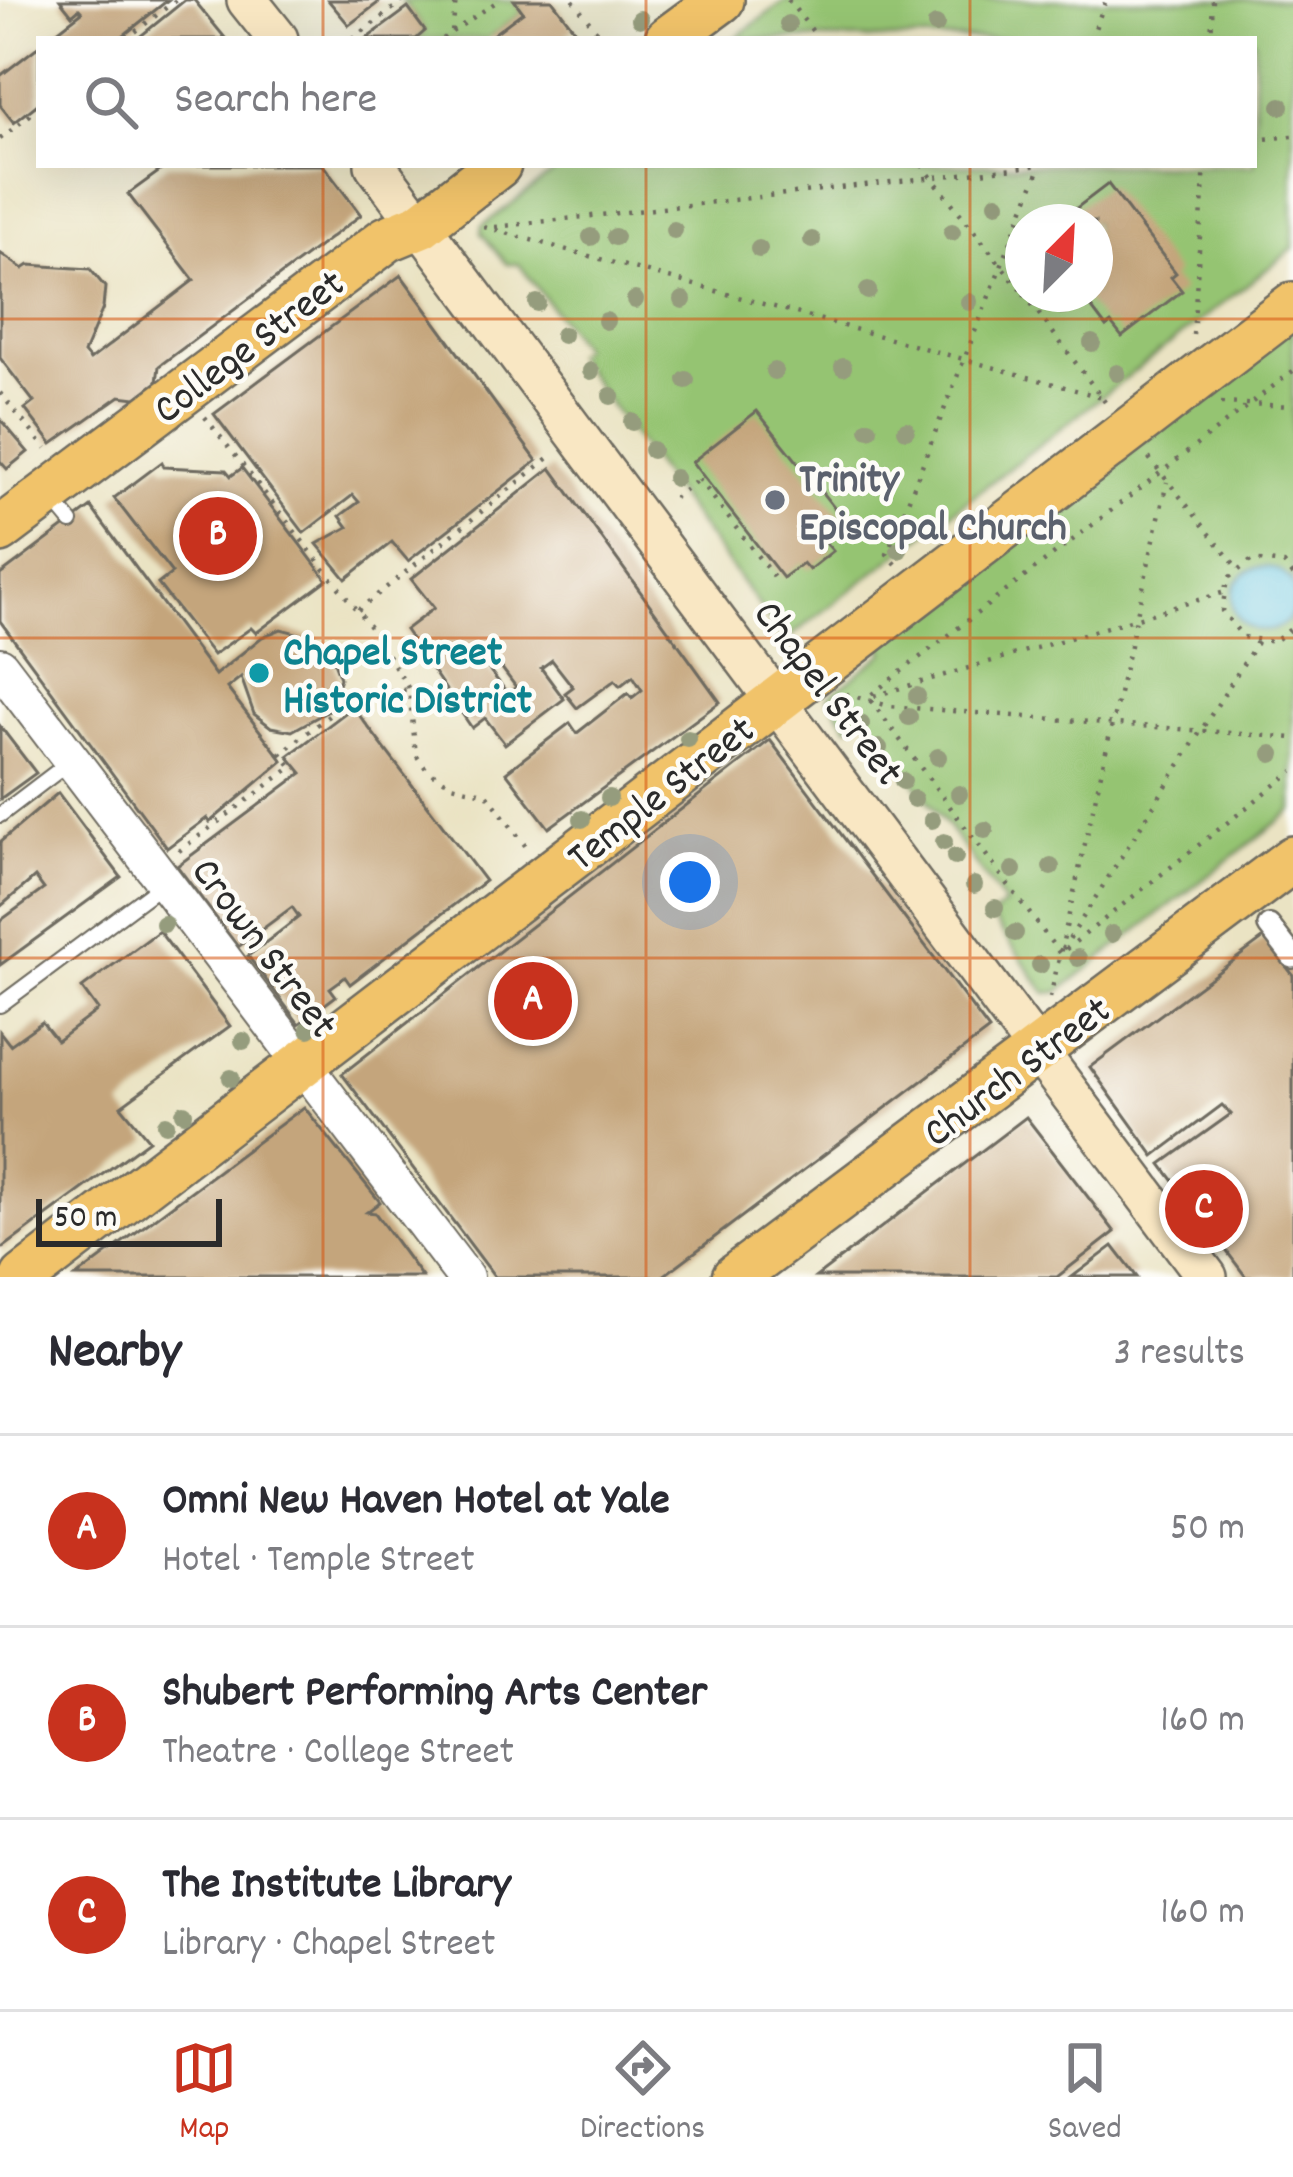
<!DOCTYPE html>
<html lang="en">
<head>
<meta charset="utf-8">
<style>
	body { margin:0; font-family:Dekko,sans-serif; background:#f2f2f3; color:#2b2b33 }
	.compass { position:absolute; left:1005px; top:204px; width:108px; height:108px; border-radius:50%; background:#fff; box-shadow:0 12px 48px #0002; rotate:24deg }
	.scale { position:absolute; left:36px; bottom:30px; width:186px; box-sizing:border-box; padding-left:12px; border:6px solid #2b2b2b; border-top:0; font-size:33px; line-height:42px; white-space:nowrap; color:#2b2b2b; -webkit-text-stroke:9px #fdfcf7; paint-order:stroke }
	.you { position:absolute; left:690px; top:882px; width:42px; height:42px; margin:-30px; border:9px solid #fff; border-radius:50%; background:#1a73e8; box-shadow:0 0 0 18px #1a73e833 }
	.badge { display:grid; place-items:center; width:78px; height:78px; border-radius:50%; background:#c8321e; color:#fff; font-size:39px; font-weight:700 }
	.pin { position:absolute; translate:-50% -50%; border:6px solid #fff; box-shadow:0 3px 12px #0006 }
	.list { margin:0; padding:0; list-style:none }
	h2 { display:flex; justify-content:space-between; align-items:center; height:156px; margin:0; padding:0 48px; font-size:51px }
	h2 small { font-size:39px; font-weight:400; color:#7c7c81 }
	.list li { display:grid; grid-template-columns:78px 1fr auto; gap:36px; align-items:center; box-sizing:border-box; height:192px; padding:0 48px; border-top:3px solid #e1e1e2 }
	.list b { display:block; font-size:45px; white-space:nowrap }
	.list p { margin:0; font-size:39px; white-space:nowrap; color:#7c7c81 }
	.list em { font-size:39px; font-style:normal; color:#7c7c81 }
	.icon { flex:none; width:66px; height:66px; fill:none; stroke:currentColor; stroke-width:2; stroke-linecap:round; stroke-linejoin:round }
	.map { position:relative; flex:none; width:1293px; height:1277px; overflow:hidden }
	.search { position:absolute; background:#fff; box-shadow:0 12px 48px #0002; left:36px; right:36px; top:36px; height:132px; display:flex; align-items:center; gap:30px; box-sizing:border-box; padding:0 42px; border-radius:0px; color:#7c7c81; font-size:45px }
	.sheet { height:732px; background:#fff }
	nav { display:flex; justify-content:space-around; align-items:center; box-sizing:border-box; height:168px; border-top:3px solid #e1e1e2; background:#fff; font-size:33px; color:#7c7c81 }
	nav a { display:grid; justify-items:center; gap:6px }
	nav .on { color:#c8321e }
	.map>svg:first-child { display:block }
	.built { fill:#d9d6b5 }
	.green { fill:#95c472; stroke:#60784e; stroke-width:3; fill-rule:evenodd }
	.water { fill:#63c4e1; stroke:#477886; stroke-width:3 }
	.building { fill:#c4a57c; fill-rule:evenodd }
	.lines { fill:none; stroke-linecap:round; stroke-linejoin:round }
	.service-casing { stroke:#6e6b60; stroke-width:18 }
	.pedestrian-casing { stroke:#6e6b60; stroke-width:26 }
	.tertiary-casing { stroke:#6e6b60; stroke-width:40 }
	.secondary-casing { stroke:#6e6b60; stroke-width:44 }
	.primary-casing { stroke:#6e6b60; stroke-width:50 }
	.path { stroke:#6e6b60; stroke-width:4.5; stroke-dasharray:3 9; stroke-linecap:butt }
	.service { stroke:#fff; stroke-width:14 }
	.pedestrian { stroke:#fff; stroke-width:21 }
	.tertiary { stroke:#fff; stroke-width:36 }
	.secondary { stroke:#f9e7c3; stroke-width:39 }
	.primary { stroke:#f1c36a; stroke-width:45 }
	.tree { fill:#959c7d }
	.grid { fill:none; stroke:#d5540f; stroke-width:3; stroke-opacity:0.55 }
	.worship-dot { fill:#6b7280; stroke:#fdfcf7; stroke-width:4.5 }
	.culture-dot { fill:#0f9aa8; stroke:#fdfcf7; stroke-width:4.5 }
	.labels { text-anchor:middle; stroke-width:9; stroke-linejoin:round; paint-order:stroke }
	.street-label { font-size:42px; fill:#2b2b2b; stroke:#fdfcf7 }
	.worship-label { font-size:42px; font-weight:bold; fill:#5b616d; stroke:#fdfcf7; text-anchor:start }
	.culture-label { font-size:42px; font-weight:bold; fill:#0d838f; stroke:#fdfcf7; text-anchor:start }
</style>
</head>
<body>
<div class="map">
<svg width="1293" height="1277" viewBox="0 0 1293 1277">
	<rect width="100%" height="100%" fill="#fdfcf7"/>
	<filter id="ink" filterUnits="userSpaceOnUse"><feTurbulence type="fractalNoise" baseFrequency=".00833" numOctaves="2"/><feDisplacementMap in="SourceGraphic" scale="24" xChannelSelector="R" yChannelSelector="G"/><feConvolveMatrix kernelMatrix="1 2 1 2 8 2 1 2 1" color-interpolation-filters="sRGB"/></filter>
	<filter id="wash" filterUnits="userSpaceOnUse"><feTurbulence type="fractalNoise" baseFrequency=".004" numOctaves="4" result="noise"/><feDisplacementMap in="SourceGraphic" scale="48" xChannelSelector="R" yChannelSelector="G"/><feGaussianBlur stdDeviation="2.7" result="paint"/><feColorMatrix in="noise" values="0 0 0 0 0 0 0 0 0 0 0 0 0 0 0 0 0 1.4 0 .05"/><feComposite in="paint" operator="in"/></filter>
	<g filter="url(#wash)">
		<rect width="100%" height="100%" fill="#eae3c3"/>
		<polygon class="built" points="247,0 721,0 668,39 278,39"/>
		<g class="green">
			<polygon points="402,0 514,0 523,12 487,39 416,39 425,31"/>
			<path d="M786,0H1293V249L785,641L573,354L582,348L519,264H507L481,233L482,226L563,165H1254V39H734ZM1023,222H1095V294H1023Z"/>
			<polygon points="1293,325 1293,810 1058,992 1046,993 991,917 1005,904 864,714 848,726 828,697 885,652 879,642"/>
		</g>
		<circle class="water" cx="1264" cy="599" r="32"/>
		<g id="blocks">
			<g class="building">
				<polygon points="60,0 168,0 119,39 47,39 82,12 79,9 72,15"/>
				<polygon points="185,0 194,0 226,39 137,39"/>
				<polygon points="328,0 382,0 349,25"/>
				<polygon points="514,0 552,0 574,29 561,39 487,39 523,12"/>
				<polygon points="408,8 425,31 416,39 366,39"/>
				<polygon points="39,46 39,103 14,123 0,105 0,76"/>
				<polygon points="168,165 323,165 361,215 159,366 157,382 136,398 120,396 52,444 25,409 34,402 0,358 0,253 23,269 29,265 90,269 105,287 103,308 84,353 90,360 194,280 128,194"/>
				<polygon points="1108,184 1176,273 1171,277 1182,291 1122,337 1111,323 1106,327 1081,294 1095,294 1095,222 1058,222"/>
				<polygon points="401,275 537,461 408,561 392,542 346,579 317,544 348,527 340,516 359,502 353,495 304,533 214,414"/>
				<polygon points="757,411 847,524 825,542 833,551 809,570 803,563 783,578 692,462"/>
				<polygon points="0,419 28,452 7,469 0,461"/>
				<polygon points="162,462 164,467 226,470 231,476 242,468 327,580 256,633 251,628 213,655 158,584 172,573 114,498"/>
				<path d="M551,468L720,702L549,828L506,772L570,723L577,733L628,693L632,698L642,690L633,676L620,686L615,680L577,708L565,693L573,687L552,660L541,668L564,699L505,744L485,718L472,728L405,630L434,608L411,579ZM489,651L516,687L508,694L480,658Z"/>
				<polygon points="91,507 215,675 262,637 281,629 316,638 332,657 340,678 328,711 292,731 271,727 254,714 241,677 227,688 283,761 210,822 207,818 167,848 0,621 0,575"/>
				<polygon points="353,707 485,881 350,984 345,977 330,988 336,996 299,1024 248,956 299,917 292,907 238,947 177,866 302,773 288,756"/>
				<polygon points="0,726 36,773 0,799"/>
				<polygon points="770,740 989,1030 662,1277 495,1277 342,1074"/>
				<polygon points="58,793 121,877 0,965 0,921 44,889 35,877 0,907 0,842"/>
				<polygon points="159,931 230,1026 121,1106 149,1140 0,1250 0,1032 10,1045 42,1022 57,1041 98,1010 82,988"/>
				<polygon points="1264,938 1293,975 1293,1277 1246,1277 1161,1164 1231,1114 1222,1105 1154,1156 1090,1067"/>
				<polygon points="304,1107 380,1202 367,1212 375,1213 422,1277 76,1277"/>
				<polygon points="1026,1117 1115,1232 1057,1277 816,1277"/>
				<polygon points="1113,1246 1137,1277 1072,1277"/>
			</g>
		</g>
	</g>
	<g filter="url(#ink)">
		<use href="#blocks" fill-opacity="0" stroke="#6e6b60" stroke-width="3"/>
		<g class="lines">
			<defs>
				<g id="service">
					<polyline points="51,498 71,522"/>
					<polyline points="0,815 71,761"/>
					<polyline points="0,1005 164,883"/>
				</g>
				<polyline id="pedestrian" points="1269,926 1293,957"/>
				<polyline id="tertiary" points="0,666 465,1277"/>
				<g id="secondary">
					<polyline points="247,0 278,39"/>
					<polyline points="375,165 1207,1277"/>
				</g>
				<g id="primary">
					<polyline points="668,39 721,0"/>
					<polyline points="0,530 387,239 421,225 498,165"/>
					<polyline points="24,1277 1293,305"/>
					<polyline points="735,1277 1293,859"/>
				</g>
			</defs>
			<use href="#service" class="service-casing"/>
			<use href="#pedestrian" class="pedestrian-casing"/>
			<use href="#tertiary" class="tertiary-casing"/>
			<use href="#secondary" class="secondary-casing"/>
			<use href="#primary" class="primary-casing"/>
			<g class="path">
				<polyline points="573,0 603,39"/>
				<polyline points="788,0 819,39"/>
				<polyline points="452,32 499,0"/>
				<polyline points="126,39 176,0"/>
				<polyline points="353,39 404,0"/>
				<polyline points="443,39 452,32 456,0"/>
				<polyline points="1091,39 1106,0"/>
				<polyline points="1211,39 1213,0"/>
				<polyline points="0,139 39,108"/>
				<polyline points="1254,140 1293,136"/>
				<polyline points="922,165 1023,293"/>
				<polyline points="484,227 1101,397"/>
				<polyline points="495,227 1041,165"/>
				<polyline points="1024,294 1108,406"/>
				<polyline points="1193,335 1205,165"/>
				<polyline points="1293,371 868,697 1060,954 1293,771"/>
				<polyline points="0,393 46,449"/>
				<polyline points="1221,403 1293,406"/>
				<polyline points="205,417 373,631 409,689 416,755 427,770 452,785 487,794 527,848"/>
				<polyline points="1149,458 1239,570"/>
				<polyline points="699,479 775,579"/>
				<polyline points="674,498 703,476"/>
				<polyline points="896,564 887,554 1041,165"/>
				<polyline points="1293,575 1284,564 1252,560 1227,579 1222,611 1243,637 1274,642 1293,627"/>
				<polyline points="358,610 550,457"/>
				<polyline points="846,694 889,706 1293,738"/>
				<polyline points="874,696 1225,592"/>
				<polyline points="179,851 292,767 281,753 353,697 409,689"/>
				<polyline points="1063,949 1259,639"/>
				<polyline points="1050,998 1167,482"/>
			</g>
			<use href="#service" class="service"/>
			<use href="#pedestrian" class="pedestrian"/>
			<use href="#tertiary" class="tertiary"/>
			<use href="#secondary" class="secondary"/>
			<use href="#primary" class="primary"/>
		</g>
		<g class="tree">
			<circle cx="640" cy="19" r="9"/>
			<circle cx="788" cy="24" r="9"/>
			<circle cx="936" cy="25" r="9"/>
			<circle cx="1281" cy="106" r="9"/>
			<circle cx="997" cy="203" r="9"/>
			<circle cx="674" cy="230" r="9"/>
			<circle cx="952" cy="232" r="9"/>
			<circle cx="591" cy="237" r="9"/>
			<circle cx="615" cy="237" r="9"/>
			<circle cx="812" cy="240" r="9"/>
			<circle cx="759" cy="249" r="9"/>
			<circle cx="868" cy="291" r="9"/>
			<circle cx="635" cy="300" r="9"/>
			<circle cx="683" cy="300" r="9"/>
			<circle cx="969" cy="302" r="9"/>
			<circle cx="537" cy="303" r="9"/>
			<circle cx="1064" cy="307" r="9"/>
			<circle cx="606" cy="321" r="9"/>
			<circle cx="563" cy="335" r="9"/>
			<circle cx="1092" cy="343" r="9"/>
			<circle cx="843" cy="367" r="9"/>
			<circle cx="591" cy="371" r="9"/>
			<circle cx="774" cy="371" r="9"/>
			<circle cx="1117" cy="373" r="9"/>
			<circle cx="686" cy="380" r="9"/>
			<circle cx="611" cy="396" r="9"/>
			<circle cx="632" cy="422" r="9"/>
			<circle cx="869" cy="429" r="9"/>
			<circle cx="906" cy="430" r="9"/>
			<circle cx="652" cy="450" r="9"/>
			<circle cx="675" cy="478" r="9"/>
			<circle cx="899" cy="550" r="9"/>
			<circle cx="917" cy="696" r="9"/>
			<circle cx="909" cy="717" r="9"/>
			<circle cx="861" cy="724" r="9"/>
			<circle cx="688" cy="739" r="9"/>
			<circle cx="879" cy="748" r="9"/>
			<circle cx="1272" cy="754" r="9"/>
			<circle cx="938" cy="757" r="9"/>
			<circle cx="903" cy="781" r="9"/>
			<circle cx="959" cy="794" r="9"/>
			<circle cx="609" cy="798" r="9"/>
			<circle cx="914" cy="799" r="9"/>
			<circle cx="582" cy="819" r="9"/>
			<circle cx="932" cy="820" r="9"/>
			<circle cx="985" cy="830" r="9"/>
			<circle cx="944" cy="842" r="9"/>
			<circle cx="955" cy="857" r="9"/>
			<circle cx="1051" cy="867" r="9"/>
			<circle cx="1013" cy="870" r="9"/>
			<circle cx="974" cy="885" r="9"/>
			<circle cx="995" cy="908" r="9"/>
			<circle cx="164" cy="924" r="9"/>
			<circle cx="1015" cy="933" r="9"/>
			<circle cx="1112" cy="934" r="9"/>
			<circle cx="1078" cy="958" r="9"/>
			<circle cx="1040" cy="965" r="9"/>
			<circle cx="309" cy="1029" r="9"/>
			<circle cx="243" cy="1041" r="9"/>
			<circle cx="231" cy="1078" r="9"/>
			<circle cx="184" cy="1113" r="9"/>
			<circle cx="166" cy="1124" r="9"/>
		</g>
	</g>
	<path class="grid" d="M323,0V39M646,0V39M970,0V39M323,165V1277M646,165V1277M970,165V1277M0,319H1293M0,638H1293M0,958H1293"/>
	<circle class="worship-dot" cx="775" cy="500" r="12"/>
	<circle class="culture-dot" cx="259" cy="673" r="12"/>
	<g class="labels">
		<g class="street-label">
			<text transform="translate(247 344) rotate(-37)" y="15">College Street</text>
			<text transform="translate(831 691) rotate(53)" y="15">Chapel Street</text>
			<text transform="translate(659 791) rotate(-38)" y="15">Temple Street</text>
			<text transform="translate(267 946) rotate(53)" y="15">Crown Street</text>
			<text transform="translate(1015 1069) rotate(-37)" y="15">Church Street</text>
		</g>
		<g class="worship-label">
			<text x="799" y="491">Trinity<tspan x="799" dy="48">Episcopal Church</tspan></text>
		</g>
		<g class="culture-label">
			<text x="283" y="664">Chapel Street<tspan x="283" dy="48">Historic District</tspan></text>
		</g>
	</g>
</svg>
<svg class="compass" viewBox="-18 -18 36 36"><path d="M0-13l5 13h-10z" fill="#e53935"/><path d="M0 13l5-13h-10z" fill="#7c7c81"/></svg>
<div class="scale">50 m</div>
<div class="you"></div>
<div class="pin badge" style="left:533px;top:1001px">A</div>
<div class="pin badge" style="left:218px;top:536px">B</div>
<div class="pin badge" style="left:1204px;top:1209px">C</div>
<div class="search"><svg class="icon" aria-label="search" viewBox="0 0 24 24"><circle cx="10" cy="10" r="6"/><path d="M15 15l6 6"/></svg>Search here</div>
</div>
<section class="sheet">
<h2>Nearby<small>3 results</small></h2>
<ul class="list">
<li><span class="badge">A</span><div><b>Omni New Haven Hotel at Yale</b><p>Hotel · Temple Street</p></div><em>50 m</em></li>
<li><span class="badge">B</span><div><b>Shubert Performing Arts Center</b><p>Theatre · College Street</p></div><em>160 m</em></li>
<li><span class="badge">C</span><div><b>The Institute Library</b><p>Library · Chapel Street</p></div><em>160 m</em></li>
</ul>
</section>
<nav>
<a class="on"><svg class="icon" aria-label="map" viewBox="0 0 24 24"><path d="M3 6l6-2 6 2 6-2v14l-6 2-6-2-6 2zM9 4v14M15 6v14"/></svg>Map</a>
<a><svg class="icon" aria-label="directions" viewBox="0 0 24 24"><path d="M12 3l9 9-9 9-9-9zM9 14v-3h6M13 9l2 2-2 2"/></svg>Directions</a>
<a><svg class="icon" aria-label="saved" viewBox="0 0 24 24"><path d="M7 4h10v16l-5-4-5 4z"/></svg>Saved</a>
</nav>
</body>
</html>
